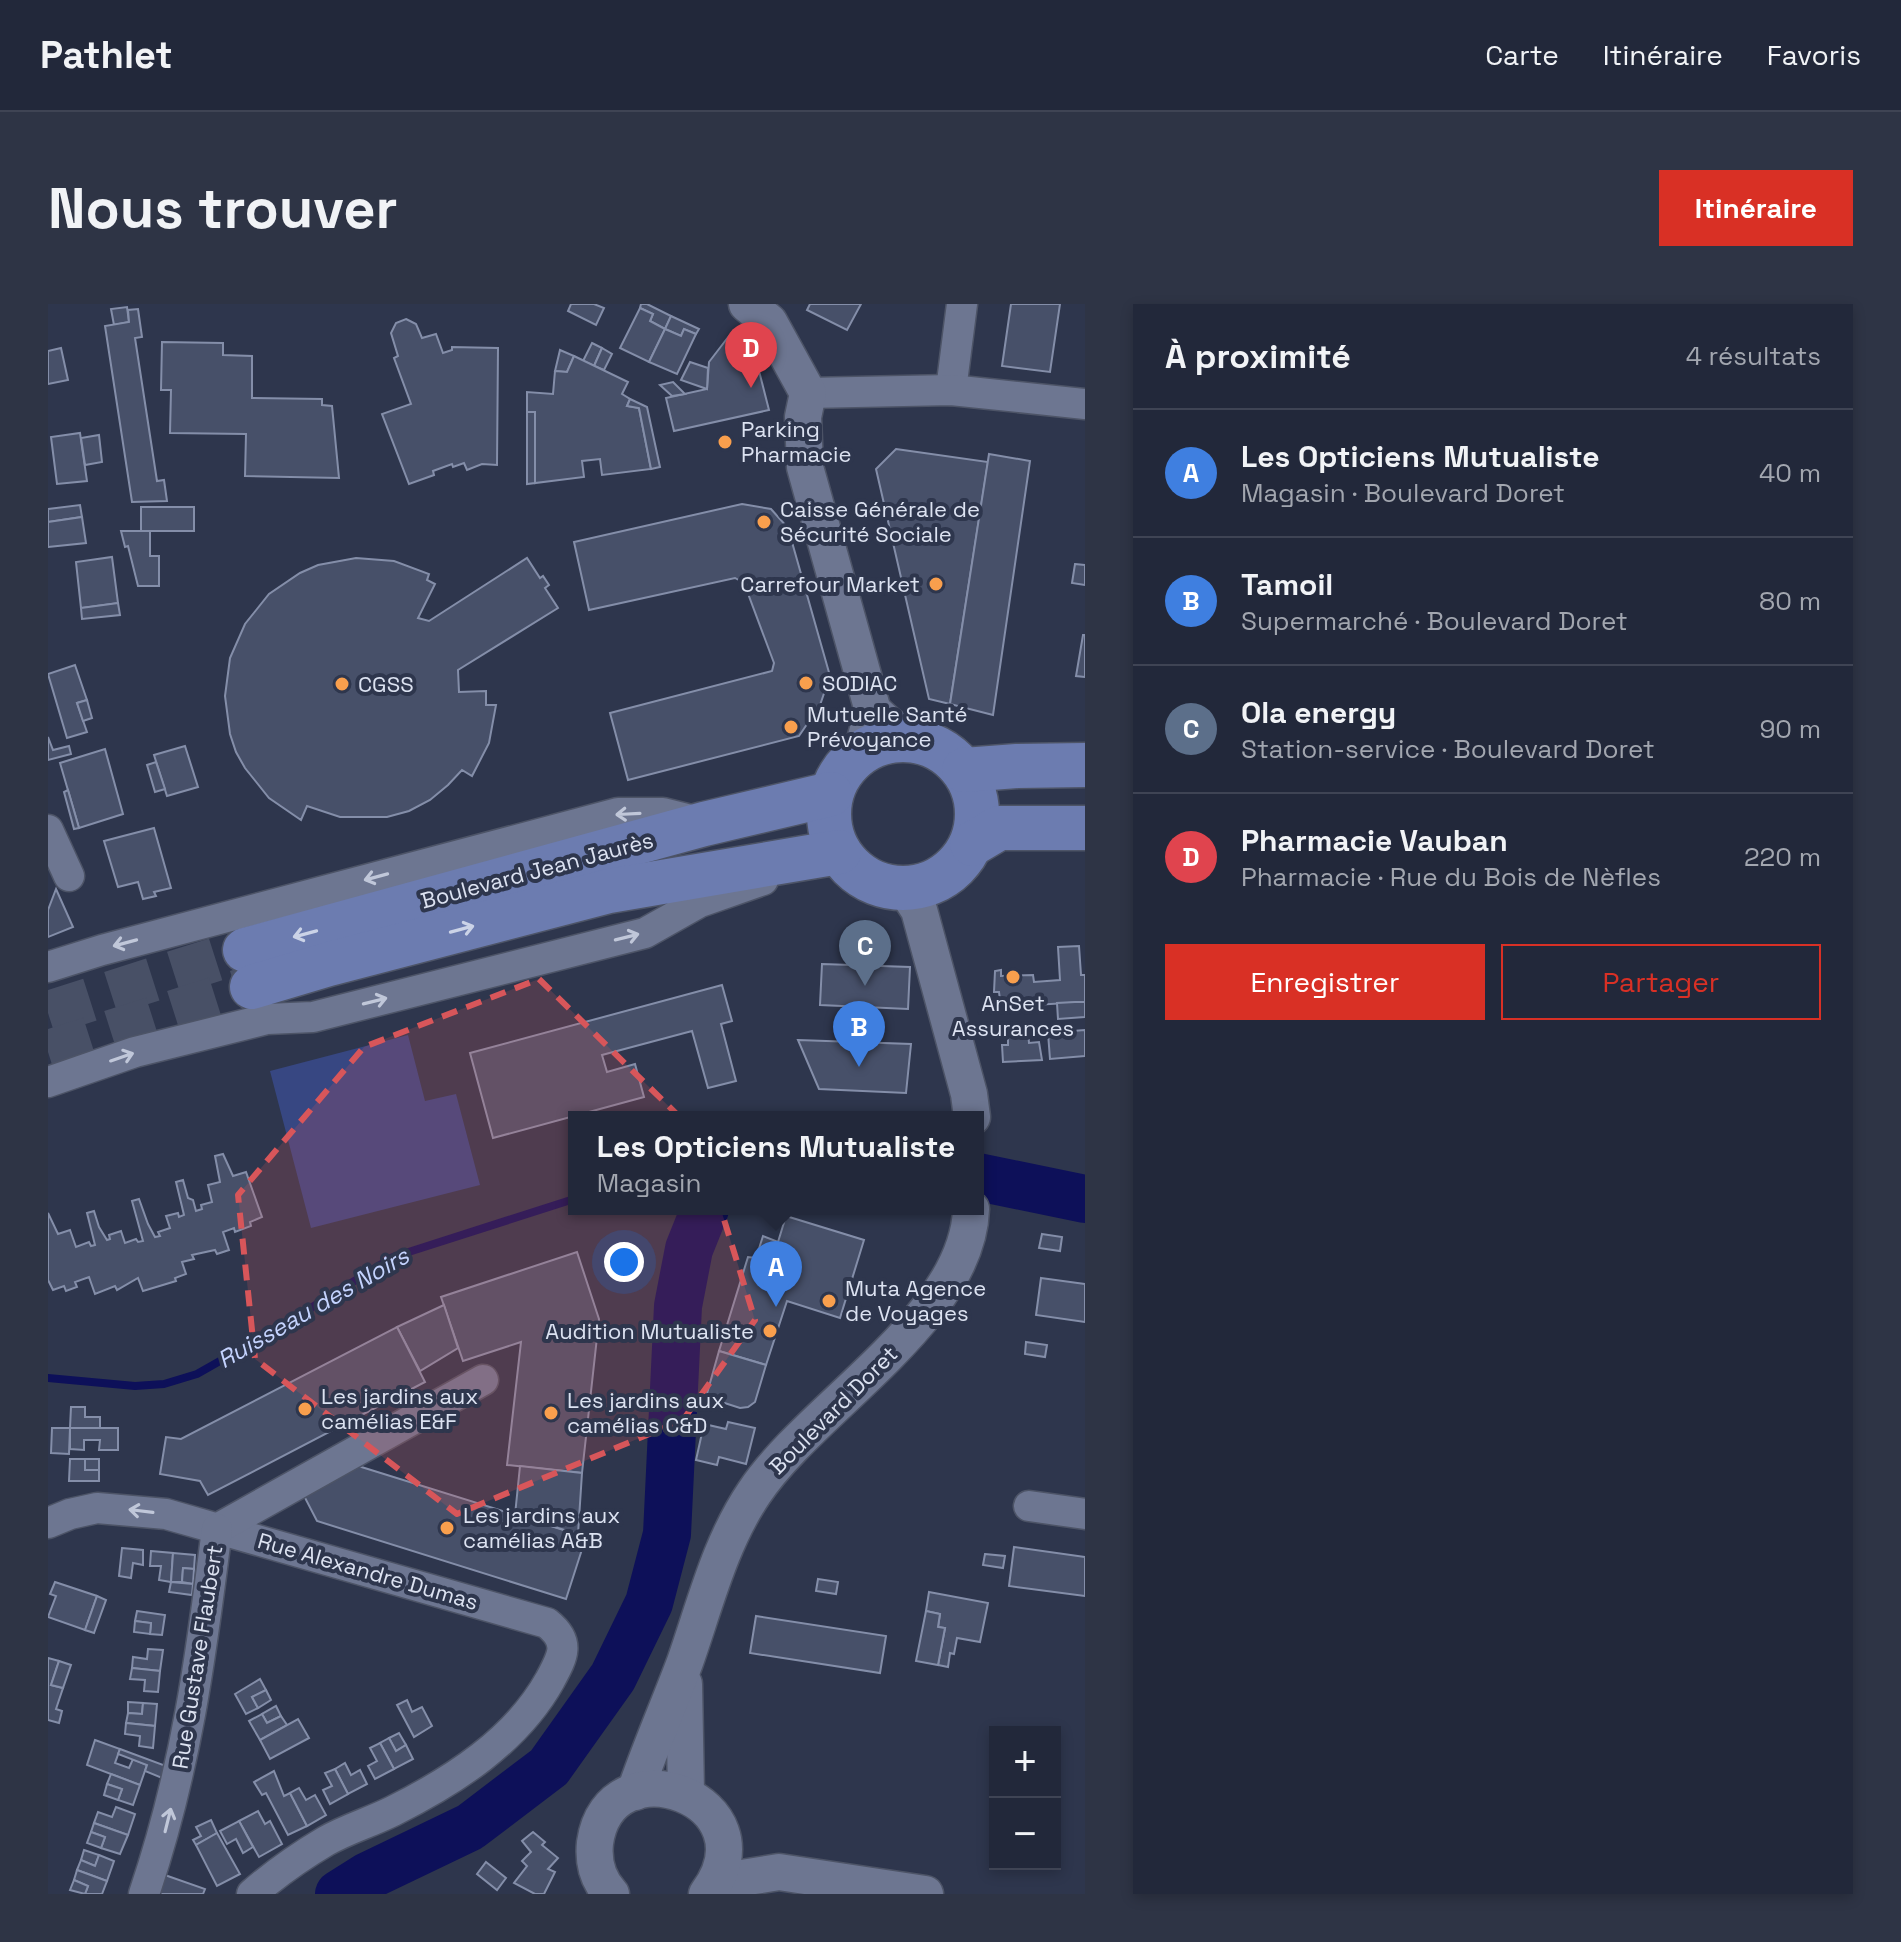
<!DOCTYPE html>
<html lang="fr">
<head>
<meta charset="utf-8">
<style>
	body { margin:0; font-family:"Space Grotesk",sans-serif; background:#2e3445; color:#f1f3f6 }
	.controls { position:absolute; right:24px; bottom:24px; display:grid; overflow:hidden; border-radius:0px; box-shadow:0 4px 12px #0003 }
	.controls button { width:72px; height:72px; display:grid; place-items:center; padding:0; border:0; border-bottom:2px solid #3f4454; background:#22283a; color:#f1f3f6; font:40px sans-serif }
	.you { position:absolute; left:576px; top:958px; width:28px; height:28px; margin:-20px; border:6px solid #fff; border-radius:50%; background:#1a73e8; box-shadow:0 0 0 12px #1a73e833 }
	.badge { display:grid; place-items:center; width:52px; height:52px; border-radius:50%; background:#d93025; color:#fff; font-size:26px; font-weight:700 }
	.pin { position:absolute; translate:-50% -66px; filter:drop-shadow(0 2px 4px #0008) }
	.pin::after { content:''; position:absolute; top:42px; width:28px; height:24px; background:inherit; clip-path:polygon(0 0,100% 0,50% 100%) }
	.popup { position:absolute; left:520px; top:807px; width:416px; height:104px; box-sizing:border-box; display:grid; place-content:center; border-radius:0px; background:#22283a; filter:drop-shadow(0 2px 6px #0005); font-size:26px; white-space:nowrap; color:#a2a6af }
	.popup b { font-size:30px; color:#f1f3f6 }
	.popup::after { content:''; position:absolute; left:50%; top:100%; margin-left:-16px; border:16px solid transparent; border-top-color:#22283a }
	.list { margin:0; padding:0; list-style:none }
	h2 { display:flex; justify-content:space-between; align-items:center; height:104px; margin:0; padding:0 32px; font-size:34px }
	h2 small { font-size:26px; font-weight:400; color:#a2a6af }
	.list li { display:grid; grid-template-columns:52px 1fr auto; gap:24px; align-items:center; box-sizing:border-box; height:128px; padding:0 32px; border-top:2px solid #3f4454 }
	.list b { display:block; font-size:30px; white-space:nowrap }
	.list p { margin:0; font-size:26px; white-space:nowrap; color:#a2a6af }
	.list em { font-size:26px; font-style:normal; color:#a2a6af }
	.actions { display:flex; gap:16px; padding:24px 32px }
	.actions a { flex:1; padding:18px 0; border:2px solid #d93025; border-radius:0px; text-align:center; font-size:28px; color:#d93025 }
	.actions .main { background:#d93025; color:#fff }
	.map { position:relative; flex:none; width:1037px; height:1590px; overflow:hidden; border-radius:0px }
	header { display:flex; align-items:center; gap:48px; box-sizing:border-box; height:112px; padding:0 40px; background:#22283a; border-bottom:2px solid #3f4454 }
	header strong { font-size:38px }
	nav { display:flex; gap:44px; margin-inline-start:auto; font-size:28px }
	.intro { display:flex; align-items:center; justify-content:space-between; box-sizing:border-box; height:192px; padding:0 48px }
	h1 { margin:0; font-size:56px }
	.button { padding:20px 36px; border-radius:0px; background:#d93025; color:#fff; font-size:28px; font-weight:700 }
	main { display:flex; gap:48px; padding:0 48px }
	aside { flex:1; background:#22283a; border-radius:0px; box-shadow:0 4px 12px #0003 }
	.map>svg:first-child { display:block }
	.green { fill:#374782 }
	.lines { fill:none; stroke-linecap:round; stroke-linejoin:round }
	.stream { stroke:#0d1059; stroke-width:8 }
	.river { stroke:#0d1059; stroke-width:48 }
	.building { fill:#475069; stroke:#848ea9; stroke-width:2 }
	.primary-tunnel { stroke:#485066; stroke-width:44; stroke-dasharray:44 22; stroke-linecap:butt }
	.minor-casing { stroke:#4d5467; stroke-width:33 }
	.tertiary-casing { stroke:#4d5467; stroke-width:39 }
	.primary-casing { stroke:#4d5467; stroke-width:47 }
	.minor { stroke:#6d7691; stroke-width:30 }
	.tertiary { stroke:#6d7691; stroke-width:36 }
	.primary { stroke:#6c7cb0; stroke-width:44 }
	.oneway { stroke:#c0c7d9 }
	.oneway2 { stroke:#cbd3e7 }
	.marked { fill:#d8565a; fill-opacity:0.2; stroke:#d8565a; stroke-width:6; stroke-dasharray:16 10; stroke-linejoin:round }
	.poi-dot { fill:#f99f4d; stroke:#2e364d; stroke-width:3 }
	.labels { text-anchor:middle; stroke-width:8; stroke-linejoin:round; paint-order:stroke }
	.poi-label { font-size:22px; fill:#dce2f1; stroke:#2e364d; text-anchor:start }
	.street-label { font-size:22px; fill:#dce2f1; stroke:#2e364d }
	.water-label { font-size:24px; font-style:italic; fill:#c4d3fe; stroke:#2e364d }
</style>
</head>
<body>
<header>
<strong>Pathlet</strong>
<nav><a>Carte</a><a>Itinéraire</a><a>Favoris</a></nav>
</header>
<div class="intro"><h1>Nous trouver</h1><a class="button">Itinéraire</a></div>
<main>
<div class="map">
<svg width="1037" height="1590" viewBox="0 0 1037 1590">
	<rect width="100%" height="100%" fill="#2e364d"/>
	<polygon class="green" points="360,731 377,797 408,790 432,881 263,924 222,767"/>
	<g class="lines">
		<polyline class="stream" points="0,1074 87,1082 116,1080 149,1070 237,1020 345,953 526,895"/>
		<g class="river">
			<polyline points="930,873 1037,895"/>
			<polyline points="291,1590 318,1573 422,1523 501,1463 565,1373 601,1299 619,1230 630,1002 641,945 657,905"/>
		</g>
	</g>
	<g class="building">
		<polygon points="523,0 546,0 556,4 548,21 520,7"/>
		<polygon points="593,0 599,0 623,12 617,25 602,17 605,10 592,4"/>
		<polygon points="762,0 813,0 799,26 759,6"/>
		<polygon points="963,0 1012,0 1002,68 954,62"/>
		<polygon points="79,3 81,18 66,21 63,5"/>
		<polygon points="592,4 605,10 602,17 617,25 601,58 572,44"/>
		<polygon points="90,5 94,33 87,34 109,177 116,176 119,197 84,198 57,22 81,18 80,6"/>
		<polygon points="623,12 651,25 648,30 636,25 633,32 617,25"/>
		<polygon points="358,15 368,20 374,34 388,30 395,49 404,46 404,43 450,44 449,161 434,160 419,166 416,159 405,163 404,160 385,167 386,171 361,180 334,110 363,100 346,54 350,52 343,29 348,19"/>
		<polygon points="617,25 633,32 636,25 648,30 629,70 601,58"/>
		<polygon points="681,32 699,66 710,63 721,106 626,127 618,94 659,85 661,58"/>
		<polygon points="114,38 175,39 175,51 204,52 204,94 274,95 274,101 284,102 291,174 197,172 198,130 122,129 123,86 113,86"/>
		<polygon points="544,39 554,44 546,62 535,57"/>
		<polygon points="13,44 20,76 0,80 0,47"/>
		<polygon points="554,44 564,50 556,66 546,62"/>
		<polygon points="512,46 526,52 519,68 507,67"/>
		<polygon points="526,52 580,78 574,90 582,95 579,102 591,104 603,165 554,171 552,155 534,157 536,173 487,179 487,108 479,108 479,88 505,90 507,67 519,68"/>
		<polygon points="642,58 660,64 659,85 633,76"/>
		<polygon points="625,78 637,90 624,92 612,81"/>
		<polygon points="582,95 599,103 612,163 603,165 591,104 579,102"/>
		<polygon points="479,108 487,108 487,179 479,180"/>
		<polygon points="32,129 39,177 9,180 3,133"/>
		<polygon points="51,131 54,158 37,161 33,134"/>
		<polygon points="848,145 940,158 902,400 881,395 828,165"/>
		<polygon points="941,150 982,157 945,411 902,400"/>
		<polygon points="694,200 723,205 740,224 782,372 772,401 751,432 580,476 562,409 724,367 726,359 696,279 687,274 541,306 526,238"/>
		<polygon points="32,201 34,213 0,218 0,205"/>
		<rect x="93" y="203" width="53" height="24"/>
		<polygon points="34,213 38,239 0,243 0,218"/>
		<polygon points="73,227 102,227 102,252 111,252 111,282 90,282 80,242 77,243"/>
		<polygon points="64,253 70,299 33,304 28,258"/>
		<polygon points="308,254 346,257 381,270 379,276 387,280 370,314 381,317 479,254 492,274 495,272 501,281 497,284 510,304 410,366 411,388 438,387 438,401 448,401 441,439 424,472 414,466 400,481 382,496 361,507 339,513 292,513 259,502 253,516 221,494 197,464 188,448 182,430 177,392 182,354 197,320 221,290 252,269 270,261"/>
		<polygon points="1027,260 1037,261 1037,281 1024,279"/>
		<polygon points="70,299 72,311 34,315 33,304"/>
		<polygon points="1035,331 1037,331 1037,373 1028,372"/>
		<polygon points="27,361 39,396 29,399 39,428 19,434 0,370"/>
		<polygon points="39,396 44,414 35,417 29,399"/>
		<polygon points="0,433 5,446 21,442 23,450 0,456"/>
		<polygon points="137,442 150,483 119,492 106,451"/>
		<polygon points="57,445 75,510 31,524 12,459"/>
		<polygon points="108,458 117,485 107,488 99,461"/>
		<polygon points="20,486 31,524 26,525 16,488"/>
		<polygon points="106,524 123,584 106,588 108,592 95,595 90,578 70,583 56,537"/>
		<polygon points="8,585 25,623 0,633 0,606"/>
		<polygon points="1031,642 1033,671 1037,671 1037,698 953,703 951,688 946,688 947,667 953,666 953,672 985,671 986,678 1012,676 1010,643"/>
		<polygon points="774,660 862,663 860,705 772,701"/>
		<polygon points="674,681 684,717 673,720 688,777 660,784 644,727 554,751 559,768 587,760 596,793 445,834 422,749"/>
		<polygon points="1027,698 1037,698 1037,713 1010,715 1009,699"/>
		<polygon points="976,725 976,728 980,728 981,739 991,738 994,756 955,758 954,741 960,741 960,726"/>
		<polygon points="1037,726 1037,752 1002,755 1000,729"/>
		<polygon points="750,736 863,740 858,789 771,785"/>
		<polygon points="175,850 185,872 198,868 214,913 202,918 203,922 187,928 186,924 175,928 181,946 169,950 167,946 144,951 146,955 134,958 138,970 127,974 128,977 95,987 90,974 69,986 67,982 47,990 41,973 27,978 29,983 18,987 16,982 5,986 0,976 0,909 10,930 22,926 28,943 41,938 43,942 47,941 39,909 46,907 51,923 59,936 62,935 61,931 73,927 77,939 88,935 90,938 95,937 84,897 91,895 100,920 107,933 112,932 110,928 122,924 118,912 130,909 131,913 136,911 128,878 135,876 140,894 145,896 148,907 154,905 153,901 164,898 160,881 172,878 167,852"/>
		<polygon points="738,912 816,936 792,1014 739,997 718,1061 671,1047 700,953 708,954 715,932 730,938"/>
		<polygon points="994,930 1014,933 1012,947 991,944"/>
		<polygon points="529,948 551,1015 534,1169 459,1161 473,1038 415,1057 393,993"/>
		<polygon points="993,974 1037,980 1037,1018 988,1011"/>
		<polygon points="396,1001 410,1044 372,1067 349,1023"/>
		<polygon points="349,1023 377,1078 160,1191 152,1177 112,1170 118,1133 133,1135"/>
		<polygon points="978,1038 999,1041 997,1053 977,1050"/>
		<polygon points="671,1047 718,1061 707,1098 700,1103 692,1104 658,1093"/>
		<polygon points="23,1103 37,1103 37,1113 52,1113 52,1124 22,1124"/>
		<polygon points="680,1118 707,1124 698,1160 671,1153 669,1161 648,1156 656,1120 678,1125"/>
		<polygon points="4,1124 22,1124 21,1150 3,1149"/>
		<polygon points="22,1124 70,1124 70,1146 51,1146 52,1136 36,1136 36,1146 22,1145"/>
		<polygon points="22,1155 37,1155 37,1166 51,1166 51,1177 21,1177"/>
		<rect x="37" y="1155" width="14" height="11"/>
		<polygon points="307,1161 538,1233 518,1295 269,1217 254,1188"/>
		<polygon points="472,1162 534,1169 530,1230 467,1211"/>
		<polygon points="966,1243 1037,1253 1037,1292 961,1282"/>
		<polygon points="74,1244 95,1246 95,1261 85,1259 83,1274 71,1272"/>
		<polygon points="103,1247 125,1249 123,1278 111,1276 113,1262 102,1262"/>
		<polygon points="125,1249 147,1251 146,1265 135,1264 134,1278 123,1278"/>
		<polygon points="937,1250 957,1252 955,1264 935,1261"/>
		<polygon points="135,1264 146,1265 145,1280 134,1278"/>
		<polygon points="770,1275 790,1278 788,1290 768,1287"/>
		<polygon points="7,1278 49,1292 37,1326 0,1313 8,1292 2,1290"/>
		<polygon points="123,1278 145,1280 144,1291 121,1288"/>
		<polygon points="881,1288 940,1299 932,1338 909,1334 906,1350 902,1349 900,1363 890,1361 897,1324 890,1323 892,1310 878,1307"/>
		<polygon points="49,1292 58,1296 46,1329 37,1326"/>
		<polygon points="89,1307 117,1311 114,1331 102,1330 103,1319 87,1317"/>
		<polygon points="878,1307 892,1310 890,1323 897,1324 890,1361 868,1357"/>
		<polygon points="708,1312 838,1332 832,1369 702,1349"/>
		<polygon points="87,1317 103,1319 102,1330 86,1328"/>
		<polygon points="100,1345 115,1346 112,1367 84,1364 85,1353 99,1355"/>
		<polygon points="0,1354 11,1357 3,1381 15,1384 8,1405 14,1407 11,1419 0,1416"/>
		<polygon points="11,1357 23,1361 15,1384 3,1381"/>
		<polygon points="84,1364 112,1367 110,1388 96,1387 97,1376 82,1375"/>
		<polygon points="212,1375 218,1386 204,1393 210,1404 198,1410 187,1390"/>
		<polygon points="218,1386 223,1396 210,1404 204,1393"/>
		<polygon points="359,1396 364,1408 374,1403 384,1422 366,1433 349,1401"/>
		<polygon points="80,1398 95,1399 94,1410 80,1409"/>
		<polygon points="95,1399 109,1400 107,1422 78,1419 80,1409 94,1410"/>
		<polygon points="228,1402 233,1412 219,1419 214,1410"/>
		<polygon points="214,1410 219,1419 233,1412 239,1421 212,1436 201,1417"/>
		<polygon points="250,1415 261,1434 222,1455 212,1436"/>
		<polygon points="78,1419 107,1422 105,1444 91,1442 92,1432 77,1430"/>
		<polygon points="351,1429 358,1441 348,1447 341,1434"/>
		<polygon points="341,1434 348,1447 358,1441 365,1455 346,1465 332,1439"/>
		<polygon points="47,1436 72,1445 67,1459 81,1464 85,1455 99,1461 92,1481 39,1461"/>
		<polygon points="332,1439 346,1465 327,1475 320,1462 329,1457 322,1444"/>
		<polygon points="72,1445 118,1462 114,1474 97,1467 99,1461 70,1450"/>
		<polygon points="297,1459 303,1471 312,1466 319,1480 300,1490 287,1465"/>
		<polygon points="287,1465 300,1490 282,1500 275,1486 284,1482 277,1469"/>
		<polygon points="226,1467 236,1492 242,1489 259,1522 240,1531 218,1489 214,1491 206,1478"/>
		<polygon points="63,1470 92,1481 85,1501 70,1496 74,1485 59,1480"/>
		<polygon points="59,1480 74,1485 70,1496 56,1491"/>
		<polygon points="251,1484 258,1496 267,1491 278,1511 259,1522 242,1489"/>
		<polygon points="68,1503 87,1510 80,1531 46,1519 50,1508 64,1513"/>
		<polygon points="210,1507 217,1520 222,1517 234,1540 211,1553 191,1517"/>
		<polygon points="163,1516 169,1529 148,1541 145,1536 153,1532 148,1523"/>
		<polygon points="191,1517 205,1543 195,1549 188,1535 179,1540 172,1527"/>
		<polygon points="46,1519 80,1531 72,1550 53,1544 57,1533 43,1528"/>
		<polygon points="43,1528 57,1533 53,1544 39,1539"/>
		<polygon points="485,1528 497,1538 494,1541 510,1554 500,1565 507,1568 496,1590 487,1590 466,1579 479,1562 474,1557 483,1548 474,1537"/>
		<polygon points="169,1529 192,1570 169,1582 148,1541"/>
		<polygon points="36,1546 51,1551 47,1562 33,1556"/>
		<polygon points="51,1551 66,1557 59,1577 29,1566 33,1556 47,1562"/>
		<polygon points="438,1558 458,1574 449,1586 429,1570"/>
		<polygon points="29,1566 59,1577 54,1590 37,1590 40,1582 26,1576"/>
		<polygon points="114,1570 157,1585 155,1590 108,1590"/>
		<polygon points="26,1576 40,1582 37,1590 22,1586"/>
	</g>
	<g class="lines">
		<g class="primary-tunnel">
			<polyline points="0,709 197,646"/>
			<polyline points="0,748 204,683"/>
		</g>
		<defs>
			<g id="minor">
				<polyline points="903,86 914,0"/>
				<polyline points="760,89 903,86 1037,100"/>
				<polyline points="0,526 21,572"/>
				<polyline points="0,663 54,646 570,509 615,509 651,518"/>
				<polyline points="0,778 87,748 219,715 265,713 597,629 652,598 715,576"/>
				<polyline points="981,1202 1037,1210"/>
				<path d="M0,1219L22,1210L49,1204L118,1210L499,1319C523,1338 515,1352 502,1376C468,1437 405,1477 345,1507C323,1518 299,1525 278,1537C251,1553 227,1570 204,1590"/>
				<polyline points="169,1225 435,1076"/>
				<path d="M96,1590C138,1466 153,1353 169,1225"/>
			</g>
			<g id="tertiary">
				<polyline points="699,0 721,18 760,89 755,113 757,163 825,407 814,447"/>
				<polyline points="825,407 843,423 877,438"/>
				<polyline points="856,583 871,606 921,790 924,813"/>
				<polyline points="636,1380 638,1489"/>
				<path d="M587,1488C602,1444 621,1401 637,1358C657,1301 672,1239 706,1189C762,1104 920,1014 923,905"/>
				<polyline points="669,1578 731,1568 877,1590"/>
				<path d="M563,1590C550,1576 545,1558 547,1539C561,1435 729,1496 659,1590"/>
			</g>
			<g id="primary">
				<circle cx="855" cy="510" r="74"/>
				<polyline points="916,466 969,462 1037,461"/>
				<polyline points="924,540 951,524 1037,524"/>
				<polyline points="197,646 656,520 783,490"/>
				<polyline points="204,683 281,660 561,587 791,548"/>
			</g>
		</defs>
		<use href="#minor" class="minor-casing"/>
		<use href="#tertiary" class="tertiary-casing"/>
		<use href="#primary" class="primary-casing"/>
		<use href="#minor" class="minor"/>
		<use href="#tertiary" class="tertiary"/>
		<use href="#primary" class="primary"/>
	</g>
	<defs><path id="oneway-shaft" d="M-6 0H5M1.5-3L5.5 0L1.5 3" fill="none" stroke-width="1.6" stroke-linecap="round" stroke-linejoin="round" transform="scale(2)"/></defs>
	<g class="oneway">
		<use href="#oneway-shaft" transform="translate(580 510) rotate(177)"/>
		<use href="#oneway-shaft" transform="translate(328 573) rotate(165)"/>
		<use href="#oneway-shaft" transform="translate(579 633) rotate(-14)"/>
		<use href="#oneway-shaft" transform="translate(77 639) rotate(165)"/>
		<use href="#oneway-shaft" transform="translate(327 697) rotate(-14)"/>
		<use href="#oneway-shaft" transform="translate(74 753) rotate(-19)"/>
		<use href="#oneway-shaft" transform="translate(93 1207) rotate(-173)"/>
		<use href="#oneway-shaft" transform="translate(120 1516) rotate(-76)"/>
	</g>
	<g class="oneway2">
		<use href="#oneway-shaft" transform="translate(414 625) rotate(-15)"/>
		<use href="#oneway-shaft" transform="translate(257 630) rotate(165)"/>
	</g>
	<path class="marked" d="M491,675L650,831L707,1016L635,1116L409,1210L207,1055L190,891L316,743Z"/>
	<g class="poi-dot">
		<circle cx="677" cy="138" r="8"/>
		<circle cx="716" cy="218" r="8"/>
		<circle cx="888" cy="280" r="8"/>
		<circle cx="758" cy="379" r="8"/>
		<circle cx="294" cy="380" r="8"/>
		<circle cx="743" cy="423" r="8"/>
		<circle cx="965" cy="673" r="8"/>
		<circle cx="781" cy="997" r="8"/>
		<circle cx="722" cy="1027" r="8"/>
		<circle cx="257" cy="1105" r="8"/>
		<circle cx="503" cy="1109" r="8"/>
		<circle cx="399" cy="1224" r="8"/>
	</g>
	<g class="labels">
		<g class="poi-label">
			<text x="693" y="133">Parking<tspan x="693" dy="25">Pharmacie</tspan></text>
			<text x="732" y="213">Caisse Générale de<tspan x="732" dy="25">Sécurité Sociale</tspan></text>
			<text x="872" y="288" text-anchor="end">Carrefour Market</text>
			<text x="774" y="387">SODIAC</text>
			<text x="310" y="388">CGSS</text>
			<text x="759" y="418">Mutuelle Santé<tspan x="759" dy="25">Prévoyance</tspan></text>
			<text x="965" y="707" text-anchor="middle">AnSet<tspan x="965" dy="25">Assurances</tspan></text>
			<text x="797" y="992">Muta Agence<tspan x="797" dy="25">de Voyages</tspan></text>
			<text x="706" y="1035" text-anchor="end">Audition Mutualiste</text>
			<text x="273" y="1100">Les jardins aux<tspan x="273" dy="25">camélias E&amp;F</tspan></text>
			<text x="519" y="1104">Les jardins aux<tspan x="519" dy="25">camélias C&amp;D</tspan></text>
			<text x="415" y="1219">Les jardins aux<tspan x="415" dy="25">camélias A&amp;B</tspan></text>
		</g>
		<g class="street-label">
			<text transform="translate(489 566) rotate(-15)" y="8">Boulevard Jean Jaurès</text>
			<text transform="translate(785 1106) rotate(-45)" y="8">Boulevard Doret</text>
			<text transform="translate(320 1267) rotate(16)" y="8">Rue Alexandre Dumas</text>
			<text transform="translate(149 1353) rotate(-81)" y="8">Rue Gustave Flaubert</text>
		</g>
		<g class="water-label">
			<text transform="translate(265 1004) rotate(-30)" y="8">Ruisseau des Noirs</text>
		</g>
	</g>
</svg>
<div class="controls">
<button>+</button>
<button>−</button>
</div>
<div class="you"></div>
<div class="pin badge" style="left:728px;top:1003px;background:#3f7fe0">A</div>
<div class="popup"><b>Les Opticiens Mutualiste</b>Magasin</div>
<div class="pin badge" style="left:811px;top:763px;background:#3f7fe0">B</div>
<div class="pin badge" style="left:817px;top:682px;background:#5c6f8a">C</div>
<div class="pin badge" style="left:703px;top:84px;background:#e0444e">D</div>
</div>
<aside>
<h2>À proximité<small>4 résultats</small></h2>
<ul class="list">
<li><span class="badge" style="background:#3f7fe0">A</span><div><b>Les Opticiens Mutualiste</b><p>Magasin · Boulevard Doret</p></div><em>40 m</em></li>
<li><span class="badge" style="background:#3f7fe0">B</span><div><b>Tamoil</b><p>Supermarché · Boulevard Doret</p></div><em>80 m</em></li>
<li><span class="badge" style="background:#5c6f8a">C</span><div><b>Ola energy</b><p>Station-service · Boulevard Doret</p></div><em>90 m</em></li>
<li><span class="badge" style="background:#e0444e">D</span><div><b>Pharmacie Vauban</b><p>Pharmacie · Rue du Bois de Nèfles</p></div><em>220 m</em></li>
</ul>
<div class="actions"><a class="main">Enregistrer</a><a>Partager</a></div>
</aside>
</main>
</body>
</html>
